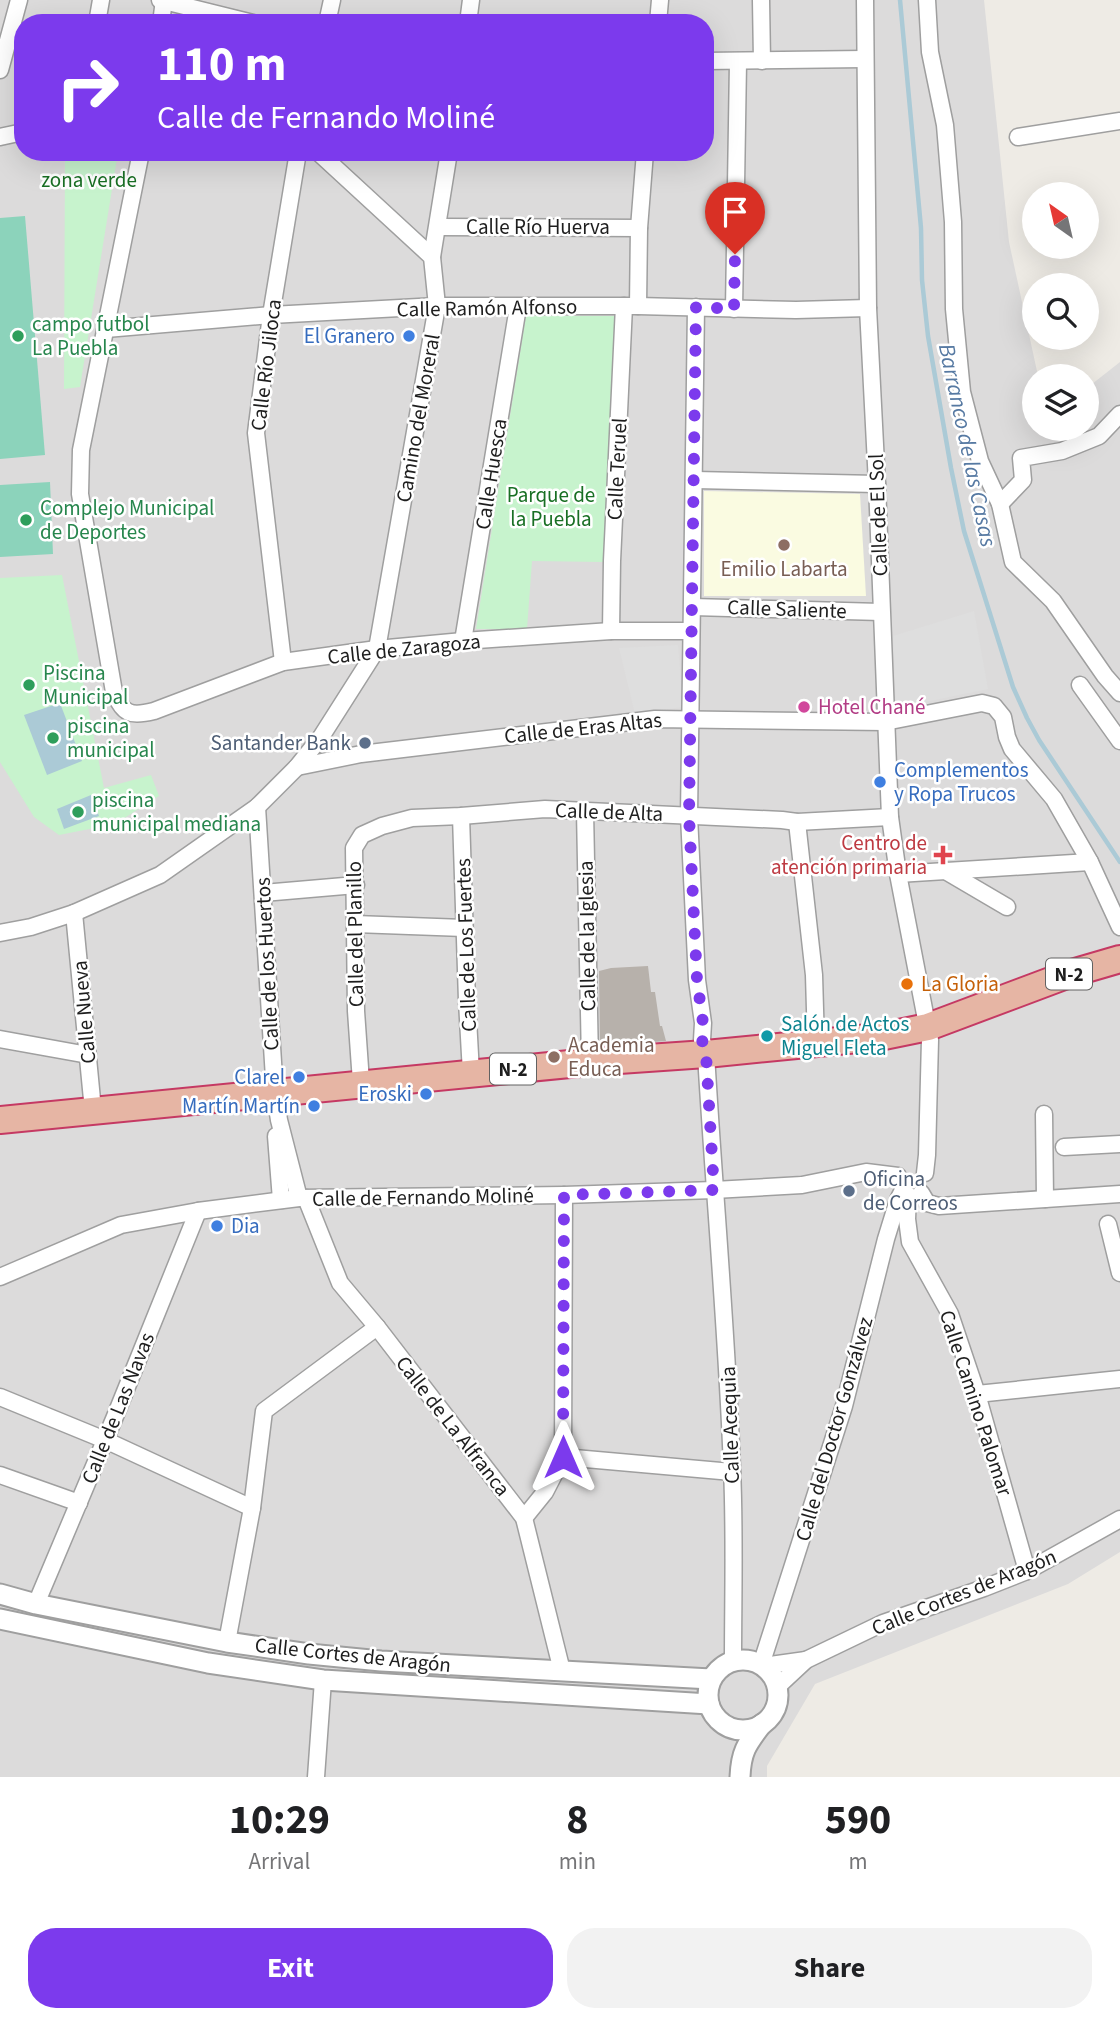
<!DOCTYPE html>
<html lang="en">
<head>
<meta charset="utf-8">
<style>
	:root { --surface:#fff; --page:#f2f2f2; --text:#202124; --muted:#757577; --accent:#7c3aed }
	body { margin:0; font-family:"Source Sans 3",sans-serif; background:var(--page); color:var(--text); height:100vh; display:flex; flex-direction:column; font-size:26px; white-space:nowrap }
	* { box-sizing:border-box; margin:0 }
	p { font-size:23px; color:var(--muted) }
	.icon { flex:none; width:38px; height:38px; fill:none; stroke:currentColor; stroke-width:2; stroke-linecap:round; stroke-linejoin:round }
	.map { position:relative; height:1777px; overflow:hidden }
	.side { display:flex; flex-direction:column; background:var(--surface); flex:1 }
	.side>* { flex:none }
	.guide { position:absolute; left:14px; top:14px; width:700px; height:147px; border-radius:28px; box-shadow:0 7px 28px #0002; background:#7c3aed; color:#fff; overflow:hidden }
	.needle { width:46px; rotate:326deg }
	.buttons { position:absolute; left:1022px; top:182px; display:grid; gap:14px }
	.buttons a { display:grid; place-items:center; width:77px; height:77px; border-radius:50%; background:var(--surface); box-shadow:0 7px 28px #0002; font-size:35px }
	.pin { position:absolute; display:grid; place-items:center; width:60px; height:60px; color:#fff; margin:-72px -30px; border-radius:50% 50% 50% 0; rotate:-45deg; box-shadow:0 0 7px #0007 }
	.pin .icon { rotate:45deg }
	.me { position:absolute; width:77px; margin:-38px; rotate:0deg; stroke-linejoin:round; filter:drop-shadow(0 0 5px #0008) }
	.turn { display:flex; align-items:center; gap:24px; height:147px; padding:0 28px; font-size:32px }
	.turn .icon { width:91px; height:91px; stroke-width:2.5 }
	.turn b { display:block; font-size:49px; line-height:60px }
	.eta { display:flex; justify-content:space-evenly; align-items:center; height:119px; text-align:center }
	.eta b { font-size:42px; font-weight:700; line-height:49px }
	.button { display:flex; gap:14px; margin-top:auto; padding:14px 28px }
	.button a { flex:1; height:80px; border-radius:28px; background:var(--accent); color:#fff; font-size:28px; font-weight:700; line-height:80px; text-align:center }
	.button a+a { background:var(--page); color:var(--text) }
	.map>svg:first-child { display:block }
	.residential { fill:#dcdbdb; fill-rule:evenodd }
	.education { fill:#fafbe1 }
	.park { fill:#c7f3cd }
	.pitch { fill:#8cd3bb }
	.parking { fill:#dedede }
	.water { fill:#abcad6 }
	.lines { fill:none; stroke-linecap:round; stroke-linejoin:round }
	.stream { stroke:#abcad6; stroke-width:4.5 }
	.building { fill:#b7b1ab }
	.minor-casing { stroke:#9f9f9f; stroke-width:19 }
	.tertiary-casing { stroke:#9f9f9f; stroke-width:23 }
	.trunk-casing { stroke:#c53963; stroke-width:30 }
	.minor { stroke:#fff; stroke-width:16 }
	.tertiary { stroke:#fff; stroke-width:19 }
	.trunk { stroke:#e6b5a4; stroke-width:26 }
	.route { stroke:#7c3aed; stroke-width:12; stroke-dasharray:0 21.6 }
	.leisure-dot { fill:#2e9e5b; stroke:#fff; stroke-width:2.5 }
	.shop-dot { fill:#3f7fe0; stroke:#fff; stroke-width:2.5 }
	.education-dot { fill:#8d6e63; stroke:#fff; stroke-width:2.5 }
	.hotel-dot { fill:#d1479c; stroke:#fff; stroke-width:2.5 }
	.service-dot { fill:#5c6f8a; stroke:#fff; stroke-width:2.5 }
	.health-dot { fill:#e0444e; stroke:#fff; stroke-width:2.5 }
	.food-dot { fill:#e8710a; stroke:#fff; stroke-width:2.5 }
	.culture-dot { fill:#0f9aa8; stroke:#fff; stroke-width:2.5 }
	.labels { text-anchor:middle; stroke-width:5; stroke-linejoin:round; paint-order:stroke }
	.shield { fill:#fff; stroke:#626262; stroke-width:2 }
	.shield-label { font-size:19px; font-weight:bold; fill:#1e1e1e }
	.park-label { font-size:21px; fill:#196f24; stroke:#fff }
	.street-label { font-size:21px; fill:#1e1e1e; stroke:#fff }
	.leisure-label { font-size:21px; fill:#27864d; stroke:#fff; text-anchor:start }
	.shop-label { font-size:21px; fill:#366cbe; stroke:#fff; text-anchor:end }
	.education-label { font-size:21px; fill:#785e54; stroke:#fff }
	.hotel-label { font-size:21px; fill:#b23c85; stroke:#fff; text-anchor:start }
	.service-label { font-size:21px; fill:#4e5e75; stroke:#fff; text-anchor:end }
	.health-label { font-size:21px; fill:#be3a42; stroke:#fff; text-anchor:end }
	.food-label { font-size:21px; fill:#c56008; stroke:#fff; text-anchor:start }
	.culture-label { font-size:21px; fill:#0d838f; stroke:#fff; text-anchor:start }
	.water-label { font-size:23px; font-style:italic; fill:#5679a2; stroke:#fff }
</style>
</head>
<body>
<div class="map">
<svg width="1120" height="1777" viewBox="0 0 1120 1777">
	<rect width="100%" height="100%" fill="#eeebe5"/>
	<!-- residential -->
	<path class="residential" d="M 0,0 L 984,0 L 1009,242 L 1038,376 L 1034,376 L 1034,429 L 1087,429 L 1087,388 L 1120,362 L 1120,1552 L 1068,1584 L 815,1684 L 767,1766 L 767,1777 L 0,1777 ZM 23,23 L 705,23 L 705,152 L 23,152 Z"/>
	<!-- education -->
	<polygon class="education" points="704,491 860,494 866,596 704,596"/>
	<!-- park -->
	<g class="park">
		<polygon points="65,152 118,152 80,387 64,389"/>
		<polygon points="526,316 616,316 603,562 532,561 527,629 476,629"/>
		<polygon points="62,575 104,788 151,775 159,796 115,824 59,835 34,817 0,762 0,578"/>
	</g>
	<!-- pitch -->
	<g class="pitch">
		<polygon points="25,216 45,455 0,459 0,218"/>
		<polygon points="50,482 53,554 0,557 0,485"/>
	</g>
	<!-- parking -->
	<g class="parking">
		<polygon points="974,611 988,689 896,708 893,636"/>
		<polygon points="678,645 683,707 635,714 619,648"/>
	</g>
	<!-- water -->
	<g class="water">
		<polygon points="60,703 82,761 47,775 24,715"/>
		<polygon points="91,795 99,816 64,829 57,809"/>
	</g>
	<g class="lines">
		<!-- stream -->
		<polyline class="stream" points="900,0 921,228 922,280 928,336 951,468 964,531 1013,687 1027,718 1039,740 1120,862"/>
	</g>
	<!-- building -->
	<polygon class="building" points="648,966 651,992 655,992 660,1026 662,1026 666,1041 600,1046 599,971 611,968"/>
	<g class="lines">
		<!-- minor casing -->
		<g class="minor-casing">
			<g id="minor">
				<polyline points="160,0 253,23"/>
				<polyline points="761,0 762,61"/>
				<polyline points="865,0 868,308 877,484 890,817 898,874 930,1040 927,1155 925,1173"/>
				<polyline points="927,0 930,52 945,125 953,222 954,309 962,392 980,461 1000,504 1013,562 1053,601 1105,676 1120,693"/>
				<polyline points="97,23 101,0"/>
				<polyline points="161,23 164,0"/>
				<polyline points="327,23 332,0"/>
				<polyline points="468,23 471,0"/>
				<polyline points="658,23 660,0"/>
				<polyline points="705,61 864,59"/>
				<polyline points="0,70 19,0"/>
				<polyline points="0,137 23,132"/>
				<polyline points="1018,137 1120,121"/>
				<path d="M 141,152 L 81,450 L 80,494 L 114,692 C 123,714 130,717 154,711 L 283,662 L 377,649 L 463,641 L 611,631 L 691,631"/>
				<polyline points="438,227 639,228"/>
				<polyline points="432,257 449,152"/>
				<polyline points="638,306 639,228 645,152"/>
				<path d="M 696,307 L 689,816 L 697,980 L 703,1023 L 702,1040 L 706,1054 C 714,1192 727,1331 732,1469 C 735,1533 733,1597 733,1661"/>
				<polyline points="734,309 738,62"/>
				<polyline points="106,329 271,315 437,306 638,306 796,310 868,308"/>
				<polyline points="695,480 877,484"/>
				<polyline points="1000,504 1023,480 1021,458 1062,451 1099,436 1120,414"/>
				<polyline points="693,607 881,612"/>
				<polyline points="611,631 612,561 624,306"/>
				<polyline points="463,641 518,307"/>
				<polyline points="283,662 256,433 271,315 298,152"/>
				<polyline points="1080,685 1120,741"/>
				<polyline points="297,767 361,754 655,719 885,722 982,703 994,706 1003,717 1007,737 1012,749 1054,799 1090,862 1120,927"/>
				<polyline points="257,807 275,1094 279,1120 299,1198"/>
				<polyline points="585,811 590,1062"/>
				<polyline points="461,816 467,1001 471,1073"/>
				<polyline points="797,822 814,975 816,1044"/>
				<polyline points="944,870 1007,907"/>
				<polyline points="898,874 1090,862"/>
				<polyline points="263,893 356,885"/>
				<polyline points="74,913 93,1110"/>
				<polyline points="355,924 464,928"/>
				<polyline points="0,933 31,927 74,913 160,875 257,807 297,767 321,737 377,649 437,306 432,257 318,152"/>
				<polyline points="0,1039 88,1055"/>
				<polyline points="355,1085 361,1082 356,1011 354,848 362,835 382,826 412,818 461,816 545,809 782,820 797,822 890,817"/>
				<polyline points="1044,1114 1045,1199"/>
				<polyline points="276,1136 281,1200"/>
				<polyline points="1064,1147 1120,1144"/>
				<polyline points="921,1193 927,1203 939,1206 1120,1194"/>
				<polyline points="908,1195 907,1219 910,1242 950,1314 977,1394 1027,1571"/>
				<polyline points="306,1198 340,1283 377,1327 524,1518 562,1671"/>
				<polyline points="1108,1224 1120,1273"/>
				<polyline points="0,1277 121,1225 198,1211 299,1198 564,1195 714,1190 802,1185 866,1172 898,1176"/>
				<polyline points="977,1394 1120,1379"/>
				<polyline points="0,1397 105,1440 252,1508"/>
				<polyline points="563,1457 732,1472"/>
				<polyline points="0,1475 79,1503"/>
				<polyline points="524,1518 545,1492 563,1457 564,1195"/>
				<polyline points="36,1604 114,1419 198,1211"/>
				<polyline points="227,1642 252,1508 264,1411 377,1327"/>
				<polyline points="761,1665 844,1406 886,1239 898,1200 902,1192"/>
				<polyline points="762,1666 806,1660"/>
				<polyline points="777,1687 806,1660 883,1623 984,1588 1027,1571 1120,1519"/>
				<polyline points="316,1777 323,1680"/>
			</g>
		</g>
		<!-- tertiary casing -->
		<g class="tertiary-casing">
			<g id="tertiary">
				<polyline points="0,1594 36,1604 227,1642 309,1654 381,1661 711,1679"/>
				<polyline points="0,1619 208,1663 323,1680 709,1704"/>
				<circle cx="743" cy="1695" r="35"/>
				<path d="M 740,1777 C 741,1751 747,1744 762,1724"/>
			</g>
		</g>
		<!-- trunk casing -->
		<g class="trunk-casing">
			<polyline id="trunk" points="0,1120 590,1062 706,1054 879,1037 928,1027 1072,973 1120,959"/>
		</g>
		<!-- minor -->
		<use href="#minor" class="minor"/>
		<!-- tertiary -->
		<use href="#tertiary" class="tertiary"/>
		<!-- trunk -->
		<use href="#trunk" class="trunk"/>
	</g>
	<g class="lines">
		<!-- route -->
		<polyline class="route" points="563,1457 564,1195 714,1190 706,1054 702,1040 703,1023 697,980 689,816 696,307 734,309 735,254"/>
	</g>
	<!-- markers -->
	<g class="leisure-dot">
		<circle cx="18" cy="336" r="7"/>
		<circle cx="26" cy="520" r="7"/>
		<circle cx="29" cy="685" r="7"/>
		<circle cx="53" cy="738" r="7"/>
		<circle cx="78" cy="812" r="7"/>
	</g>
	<g class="shop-dot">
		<circle cx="409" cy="336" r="7"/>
		<circle cx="880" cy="782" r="7"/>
		<circle cx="299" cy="1077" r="7"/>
		<circle cx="426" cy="1094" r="7"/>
		<circle cx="314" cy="1106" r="7"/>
		<circle cx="217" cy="1226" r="7"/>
	</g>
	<g class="education-dot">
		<circle cx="784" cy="545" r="7"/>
		<circle cx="554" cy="1057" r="7"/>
	</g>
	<circle class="hotel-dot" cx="804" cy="707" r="7"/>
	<g class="service-dot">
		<circle cx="365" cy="743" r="7"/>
		<circle cx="849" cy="1191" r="7"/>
	</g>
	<path class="health-dot" d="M939.5 844.5h7v7h7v7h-7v7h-7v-7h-7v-7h7z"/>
	<circle class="food-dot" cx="907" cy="984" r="7"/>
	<circle class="culture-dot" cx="767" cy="1036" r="7"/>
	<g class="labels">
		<!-- shield labels -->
		<g class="shield">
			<rect x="1046" y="958.5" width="46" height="31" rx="5"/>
			<rect x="490" y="1053.5" width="46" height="31" rx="5"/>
		</g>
		<g class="shield-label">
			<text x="1069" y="981">N-2</text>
			<text x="513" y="1076">N-2</text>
		</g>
		<!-- park labels -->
		<g class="park-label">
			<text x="89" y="187">zona verde</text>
			<text x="551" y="502">Parque de<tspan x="551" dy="24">la Puebla</tspan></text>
		</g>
		<!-- street labels -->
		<g class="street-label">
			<text x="538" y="234">Calle Río Huerva</text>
			<text transform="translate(487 308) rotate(-1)" y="7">Calle Ramón Alfonso</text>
			<text transform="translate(266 365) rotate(-83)" y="7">Calle Río Jiloca</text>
			<text transform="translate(418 418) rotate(-80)" y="7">Camino del Moreral</text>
			<text transform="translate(617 469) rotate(-87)" y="7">Calle Teruel</text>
			<text transform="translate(491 474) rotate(-81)" y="7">Calle Huesca</text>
			<text transform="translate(878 515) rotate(-92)" y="7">Calle de El Sol</text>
			<text transform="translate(787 609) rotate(2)" y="7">Calle Saliente</text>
			<text transform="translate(404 649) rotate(-6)" y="7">Calle de Zaragoza</text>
			<text transform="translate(583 728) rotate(-6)" y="7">Calle de Eras Altas</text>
			<text transform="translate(609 812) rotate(2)" y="7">Calle de Alta</text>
			<text transform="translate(355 934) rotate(-91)" y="7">Calle del Planillo</text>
			<text transform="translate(587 936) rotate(-91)" y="7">Calle de la Iglesia</text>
			<text transform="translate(466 945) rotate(-92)" y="7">Calle de Los Fuertes</text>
			<text transform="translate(267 964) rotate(-93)" y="7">Calle de los Huertos</text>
			<text transform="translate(84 1012) rotate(-95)" y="7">Calle Nueva</text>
			<text transform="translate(423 1197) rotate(-1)" y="7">Calle de Fernando Moliné</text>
			<text transform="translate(976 1403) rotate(72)" y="7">Calle Camino Palomar</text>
			<text transform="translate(118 1408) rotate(-68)" y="7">Calle de Las Navas</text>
			<text transform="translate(730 1425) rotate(-92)" y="7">Calle Acequia</text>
			<text transform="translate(453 1426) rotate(52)" y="7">Calle de La Alfranca</text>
			<text transform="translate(834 1429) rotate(-74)" y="7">Calle del Doctor Gonzálvez</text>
			<text transform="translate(964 1592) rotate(-22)" y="7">Calle Cortes de Aragón</text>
			<text transform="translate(353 1655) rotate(6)" y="7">Calle Cortes de Aragón</text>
		</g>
		<!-- leisure labels -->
		<g class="leisure-label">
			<text x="32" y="331">campo futbol<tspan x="32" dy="24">La Puebla</tspan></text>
			<text x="40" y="515">Complejo Municipal<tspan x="40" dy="24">de Deportes</tspan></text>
			<text x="43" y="680">Piscina<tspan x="43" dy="24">Municipal</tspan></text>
			<text x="67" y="733">piscina<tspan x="67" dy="24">municipal</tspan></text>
			<text x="92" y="807">piscina<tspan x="92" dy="24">municipal mediana</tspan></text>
		</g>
		<!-- shop labels -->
		<g class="shop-label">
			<text x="395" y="343">El Granero</text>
			<text x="894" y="777" text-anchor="start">Complementos<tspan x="894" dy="24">y Ropa Trucos</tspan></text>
			<text x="285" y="1084">Clarel</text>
			<text x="412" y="1101">Eroski</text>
			<text x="300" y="1113">Martín Martín</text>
			<text x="231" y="1233" text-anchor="start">Dia</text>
		</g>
		<!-- education labels -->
		<g class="education-label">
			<text x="784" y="576">Emilio Labarta</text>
			<text x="568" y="1052" text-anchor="start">Academia<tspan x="568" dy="24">Educa</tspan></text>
		</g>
		<!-- hotel labels -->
		<g class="hotel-label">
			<text x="818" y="714">Hotel Chané</text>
		</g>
		<!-- service labels -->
		<g class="service-label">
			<text x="351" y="750">Santander Bank</text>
			<text x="863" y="1186" text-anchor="start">Oficina<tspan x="863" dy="24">de Correos</tspan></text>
		</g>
		<!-- health labels -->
		<g class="health-label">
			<text x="927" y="850">Centro de<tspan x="927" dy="24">atención primaria</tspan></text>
		</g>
		<!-- food labels -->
		<g class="food-label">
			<text x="921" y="991">La Gloria</text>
		</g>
		<!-- culture labels -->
		<g class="culture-label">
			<text x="781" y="1031">Salón de Actos<tspan x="781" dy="24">Miguel Fleta</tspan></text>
		</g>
		<!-- water labels -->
		<g class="water-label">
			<text transform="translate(968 445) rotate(78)" y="8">Barranco de las Casas</text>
		</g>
	</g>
</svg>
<div class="buttons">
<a><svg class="needle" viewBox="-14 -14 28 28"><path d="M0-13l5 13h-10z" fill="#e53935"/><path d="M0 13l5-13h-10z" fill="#757577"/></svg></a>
<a><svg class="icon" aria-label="search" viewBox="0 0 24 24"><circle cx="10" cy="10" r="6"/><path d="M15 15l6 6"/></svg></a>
<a><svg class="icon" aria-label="layers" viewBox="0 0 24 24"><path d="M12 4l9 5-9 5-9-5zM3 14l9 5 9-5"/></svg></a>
</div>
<div class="pin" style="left:735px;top:254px;background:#d93025"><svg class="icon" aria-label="arrive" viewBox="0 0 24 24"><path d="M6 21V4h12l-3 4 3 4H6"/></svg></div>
<svg class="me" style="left:563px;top:1457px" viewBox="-20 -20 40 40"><path d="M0-17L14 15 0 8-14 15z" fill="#7c3aed" stroke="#fff" stroke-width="4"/></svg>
<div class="guide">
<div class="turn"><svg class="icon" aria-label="right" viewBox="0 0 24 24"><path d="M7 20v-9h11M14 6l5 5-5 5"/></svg><div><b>110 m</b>Calle de Fernando Moliné</div></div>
</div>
</div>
<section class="side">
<div class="eta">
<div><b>10:29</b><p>Arrival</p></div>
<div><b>8</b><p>min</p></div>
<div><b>590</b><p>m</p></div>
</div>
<div class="button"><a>Exit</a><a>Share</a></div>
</section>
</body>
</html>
